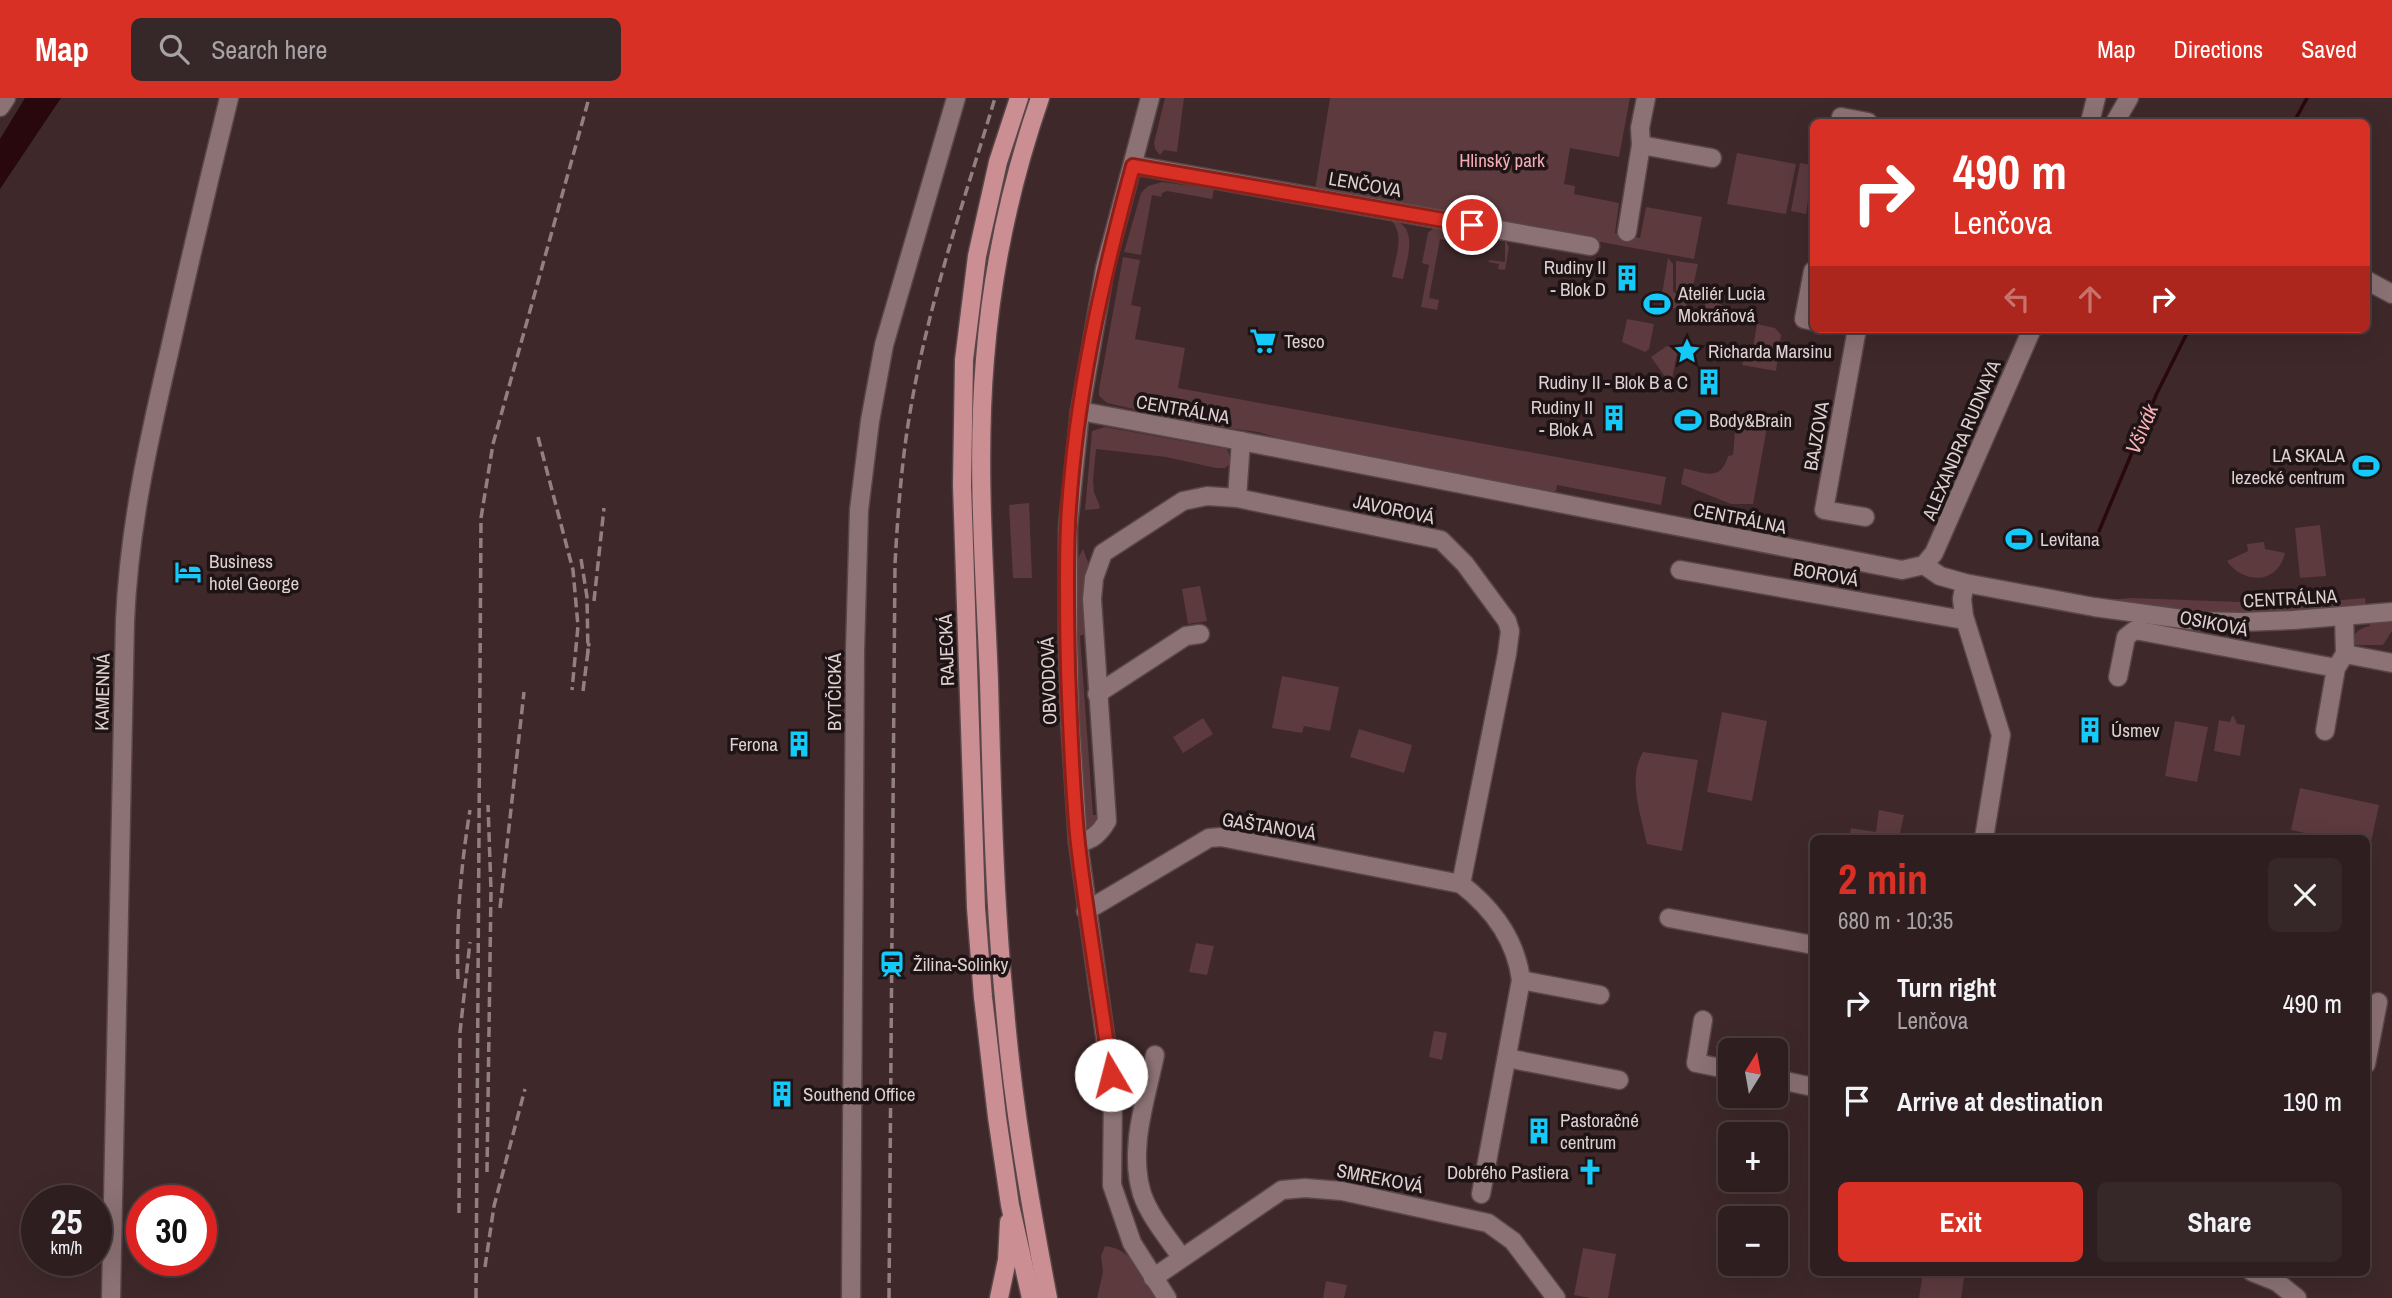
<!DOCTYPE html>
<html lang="en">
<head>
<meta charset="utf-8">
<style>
	:root { --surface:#2e1e20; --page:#362729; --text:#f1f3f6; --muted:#a7a2a5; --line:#493c3e; --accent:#d93025 }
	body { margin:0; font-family:"Archivo Narrow",sans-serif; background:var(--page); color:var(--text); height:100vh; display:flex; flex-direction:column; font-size:26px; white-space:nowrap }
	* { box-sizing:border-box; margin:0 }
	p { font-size:23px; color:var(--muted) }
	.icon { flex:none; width:38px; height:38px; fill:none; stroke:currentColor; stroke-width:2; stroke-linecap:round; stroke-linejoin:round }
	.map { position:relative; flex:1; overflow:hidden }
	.drawer { position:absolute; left:1810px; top:737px; width:560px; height:441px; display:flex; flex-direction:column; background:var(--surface); border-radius:10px; box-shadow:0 7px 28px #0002,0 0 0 2px var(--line) }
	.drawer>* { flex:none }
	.hud { position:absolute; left:1810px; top:21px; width:560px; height:214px; border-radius:10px; box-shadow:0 7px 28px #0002,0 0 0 2px var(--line); background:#d93025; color:#fff; overflow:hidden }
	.needle { width:46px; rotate:11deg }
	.buttons { position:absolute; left:1718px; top:940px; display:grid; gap:14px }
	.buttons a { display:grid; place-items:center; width:70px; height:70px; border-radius:10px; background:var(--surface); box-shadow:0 7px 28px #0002,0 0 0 2px var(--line); font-size:35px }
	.speed { position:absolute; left:21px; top:1087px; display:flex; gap:14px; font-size:35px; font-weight:700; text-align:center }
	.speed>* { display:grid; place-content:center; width:91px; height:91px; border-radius:50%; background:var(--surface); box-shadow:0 7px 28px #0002,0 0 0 2px var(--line); line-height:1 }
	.speed small { font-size:18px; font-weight:400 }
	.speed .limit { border:10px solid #d22; background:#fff; color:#111 }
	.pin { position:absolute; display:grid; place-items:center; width:60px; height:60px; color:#fff; margin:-30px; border:4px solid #fff; border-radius:50%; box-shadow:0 2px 7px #0007 }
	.me { position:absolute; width:77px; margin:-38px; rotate:352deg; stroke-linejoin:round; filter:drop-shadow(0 0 5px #0008) }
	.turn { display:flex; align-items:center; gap:24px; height:147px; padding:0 28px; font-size:32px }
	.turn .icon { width:91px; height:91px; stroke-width:2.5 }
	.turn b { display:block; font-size:49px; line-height:60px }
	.lanes { display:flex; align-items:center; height:66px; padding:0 28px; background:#0003; justify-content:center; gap:35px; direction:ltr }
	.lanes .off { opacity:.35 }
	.round { display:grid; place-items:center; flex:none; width:74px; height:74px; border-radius:10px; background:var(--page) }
	.headline { display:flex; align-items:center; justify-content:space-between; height:119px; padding:0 28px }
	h1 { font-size:42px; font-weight:800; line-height:52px; color:var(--accent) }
	.cta { display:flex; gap:14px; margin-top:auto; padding:14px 28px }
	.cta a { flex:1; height:80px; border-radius:10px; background:var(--accent); color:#fff; font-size:28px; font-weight:800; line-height:80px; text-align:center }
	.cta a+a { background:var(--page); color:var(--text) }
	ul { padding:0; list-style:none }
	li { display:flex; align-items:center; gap:21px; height:98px; padding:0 28px }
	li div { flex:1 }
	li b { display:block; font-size:26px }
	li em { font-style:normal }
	header { display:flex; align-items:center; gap:42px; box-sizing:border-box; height:98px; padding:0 35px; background:var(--accent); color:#fff }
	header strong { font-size:33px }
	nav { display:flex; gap:38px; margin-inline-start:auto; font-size:24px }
	.search { width:490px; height:63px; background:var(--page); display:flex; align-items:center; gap:18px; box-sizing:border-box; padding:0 24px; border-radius:10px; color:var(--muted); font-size:26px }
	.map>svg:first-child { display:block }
	.green { fill:#5c3a3d }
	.water { fill:#29080d }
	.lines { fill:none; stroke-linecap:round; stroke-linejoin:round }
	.stream { stroke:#29080d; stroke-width:3.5 }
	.minor-casing { stroke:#584648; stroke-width:21 }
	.major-casing { stroke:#584648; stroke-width:21 }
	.minor { stroke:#8c7274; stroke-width:18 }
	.major { stroke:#ca8e93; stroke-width:18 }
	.rail { stroke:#928081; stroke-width:3.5; stroke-dasharray:10 5; stroke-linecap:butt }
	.route-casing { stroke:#8d1f18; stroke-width:18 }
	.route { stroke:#d93025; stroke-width:12 }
	.labels { text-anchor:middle; stroke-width:7; stroke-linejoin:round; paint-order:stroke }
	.park-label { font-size:19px; fill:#f5acb2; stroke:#1e1415 }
	.street-label { font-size:19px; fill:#decfd0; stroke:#1e1415 }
	.poi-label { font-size:19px; fill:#decfd0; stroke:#1e1415; text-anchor:start }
	.water-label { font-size:21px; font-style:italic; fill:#f9b0b6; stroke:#1e1415 }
</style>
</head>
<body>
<header>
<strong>Map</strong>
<div class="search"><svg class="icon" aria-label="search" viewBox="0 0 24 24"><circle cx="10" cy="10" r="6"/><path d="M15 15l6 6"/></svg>Search here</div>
<nav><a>Map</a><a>Directions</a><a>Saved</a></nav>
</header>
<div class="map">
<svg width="2392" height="1200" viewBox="0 0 2392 1200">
	<rect width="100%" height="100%" fill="#3e282a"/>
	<!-- green -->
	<g class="green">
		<polygon points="1165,0 1184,0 1177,54 1164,52 1160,57 1155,51 1154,45"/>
		<polygon points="1330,0 1630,0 1619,59 1570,50 1564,86 1575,88 1574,96 1619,105 1615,135 1640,140 1646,109 1702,119 1694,161 1315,92"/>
		<polygon points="1737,55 1796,66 1786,116 1727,106"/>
		<polygon points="1800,65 1813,67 1806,116 1791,113"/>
		<polygon points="1162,84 1214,91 1212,101 1167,93 1162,95 1161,99 1152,97 1141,157 1124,154 1141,95 1148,88"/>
		<path d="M 1390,121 C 1420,127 1407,160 1403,181 L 1392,179 C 1395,160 1406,136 1390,121 Z"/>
		<polygon points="1436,128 1504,140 1509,149 1505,172 1498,171 1499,166 1488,164 1490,162 1505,164 1505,143 1451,133 1449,143 1440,141 1429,200 1439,202 1437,212 1421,209 1429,167 1422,165 1428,135"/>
		<polygon points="1123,159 1140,162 1131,207 1141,209 1135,241 1185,250 1178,290 1666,379 1661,407 1557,387 1556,393 1524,393 1332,355 1258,334 1200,326 1107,305 1099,298 1099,291"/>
		<polygon points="1668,160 1673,166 1673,193 1690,210 1689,213 1660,208"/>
		<polygon points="1676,163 1698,166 1690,202 1676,192"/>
		<path d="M 1708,193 C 1715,210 1746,216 1762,223 L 1704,213 Z"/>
		<polygon points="1627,221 1654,226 1649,251 1645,254 1622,244"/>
		<polygon points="1757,226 1775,230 1781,237 1776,273 1742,267 1743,263 1752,255"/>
		<polygon points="1667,248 1678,250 1671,287 1651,259"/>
		<path d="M 1736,323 L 1767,329 L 1753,406 L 1731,406 L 1681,386 L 1684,370 C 1704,375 1721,384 1728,358 L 1733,357 Z"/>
		<polygon points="1105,329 1227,351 1232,364 1225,370 1216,370 1166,359 1096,351 1093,382 1094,394 1100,409 1098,411 1085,412 1092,333"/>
		<polygon points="1029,405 1032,480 1013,480 1009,407"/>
		<polygon points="2320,427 2326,478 2300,480 2295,430"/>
		<path d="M 2264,444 L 2265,451 L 2285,455 C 2278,486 2244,487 2227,463 L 2248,453 L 2247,446 Z"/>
		<polygon points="1083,451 1091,472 1087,535 1080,538 1093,717 1102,717 1096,730 1084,734 1076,602 1077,462"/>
		<polygon points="1200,488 1207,523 1188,526 1182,491"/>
		<path d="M 2132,500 L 2297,506 L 2365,500 L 2366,508 C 2318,512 2271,517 2224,516 C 2184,514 2144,508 2104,502 Z"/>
		<path d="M 2392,523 L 2392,533 L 2383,547 L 2355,547 C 2350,536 2360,530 2370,528 L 2370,525 Z"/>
		<polygon points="1282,578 1339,589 1330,633 1304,628 1302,635 1272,630"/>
		<polygon points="1722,614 1767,623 1752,703 1707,694"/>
		<polygon points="2232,618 2234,619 2237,626 2245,627 2240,658 2214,653 2219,622 2230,624"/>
		<polygon points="1203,620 1213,636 1183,655 1173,639"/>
		<polygon points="2175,623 2208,629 2197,684 2165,678"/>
		<polygon points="1359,631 1412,647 1404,675 1350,659"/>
		<path d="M 1643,654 L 1698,662 L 1682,753 L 1647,746 C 1641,717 1627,681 1643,654 Z"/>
		<polygon points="2300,690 2379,707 2370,749 2366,748 2366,740 2329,740 2291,732"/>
		<polygon points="1879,712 1904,717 1899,740 1849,740 1851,730 1876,734"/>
		<polygon points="1196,845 1214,848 1207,877 1189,874"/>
		<polygon points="1434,933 1447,935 1442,962 1429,959"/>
		<path d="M 1105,1148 C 1132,1150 1145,1179 1158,1200 L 1097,1200 L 1103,1174 L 1101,1158 Z"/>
		<polygon points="1583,1150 1616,1156 1608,1200 1590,1200 1574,1197"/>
		<polygon points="1923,1174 1965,1174 1961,1200 1919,1200"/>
		<polygon points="1326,1183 1347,1187 1344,1200 1323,1200"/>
	</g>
	<!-- water -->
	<polygon class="water" points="25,0 61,0 0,91 0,41"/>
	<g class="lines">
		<!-- stream -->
		<g class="stream">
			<polyline points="2294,24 2307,0"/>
			<polyline points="2099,433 2157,295 2189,231"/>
		</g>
		<!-- minor casing -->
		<g class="minor-casing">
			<g id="minor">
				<polyline points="1150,0 1105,170 1080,313 1068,429 1068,540 1070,622 1078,744 1113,995 1112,1087 1132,1145 1167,1200"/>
				<polyline points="0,9 6,0"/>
				<polyline points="1841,19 1868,24"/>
				<polyline points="2090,24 2096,0"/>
				<polyline points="2115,24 2129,0"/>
				<polyline points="1641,47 1712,60"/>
				<polyline points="1133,67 1590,148"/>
				<polyline points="1627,134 1641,47 1640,30 1646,0"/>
				<polyline points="1813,173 1804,221 1813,223"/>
				<polyline points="2366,182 2392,196"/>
				<polyline points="1857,231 1824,412 1865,419"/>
				<polyline points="1080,313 1241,343 1902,472 1924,467 1934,455 2032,231"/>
				<polyline points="1237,400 1241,343"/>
				<polyline points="1924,467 1940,478 1965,485 2094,509 2197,523 2242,524 2293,522 2392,514"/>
				<polyline points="1680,472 1964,522"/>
				<polyline points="1965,485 1962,501 1964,518 2001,637 1984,740"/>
				<polyline points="2345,556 2392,565"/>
				<polyline points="2118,579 2126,539 2135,532 2336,570"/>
				<polyline points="1097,596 1186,538 1200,536"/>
				<polyline points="2325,633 2336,570 2345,556 2344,518"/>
				<path d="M 1078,744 C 1092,743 1100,735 1107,723 L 1092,501 L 1094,480 L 1103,455 L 1183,403 L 1207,398 L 1237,400 L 1441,442 L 1465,466 L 1507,523 L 1510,533 L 1507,556 L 1461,786"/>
				<path d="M 1086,813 L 1209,740 L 1221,739 L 1461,786 C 1492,810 1516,842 1521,882 L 1481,1096"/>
				<polyline points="1669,820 1813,847"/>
				<polyline points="1521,882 1600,897"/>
				<polyline points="1703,922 1696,965 1731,972"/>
				<path d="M 1155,957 C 1146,1001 1128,1051 1142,1096 C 1150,1119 1168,1140 1182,1160"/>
				<polyline points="1507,960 1619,982"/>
				<polyline points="2366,966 2378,904"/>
				<polyline points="1776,981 1813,989"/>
				<polyline points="2252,1174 2277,1184 2297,1200"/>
				<polyline points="1153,1180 1282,1092 1305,1090 1342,1093 1488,1125 1513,1143 1556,1200"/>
				<path d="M 111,1200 L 125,523 C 129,430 148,345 169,255 C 188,170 208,85 229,0"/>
				<polyline points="851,1200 855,553 859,412 870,323 884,247 956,0"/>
			</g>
		</g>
		<!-- major casing -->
		<g class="major-casing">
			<g id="major">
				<polyline points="1019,0 998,64 977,158 964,262 962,387 976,810 983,899 997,1019 1010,1107 1031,1200"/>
				<path d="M 1040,0 C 1011,84 992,172 985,261 C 976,366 985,478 989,583 C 992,693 994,802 1005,911 C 1013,1008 1030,1105 1048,1200"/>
				<polyline points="999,1200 1007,1162 1009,1124"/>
			</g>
		</g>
		<!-- minor -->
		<use href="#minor" class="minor"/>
		<!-- major -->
		<use href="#major" class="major"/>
		<!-- rail -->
		<g class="rail">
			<polyline points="538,339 573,472 578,528 572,592"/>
			<polyline points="581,461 587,499 588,555"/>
			<polyline points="594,503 604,410"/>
			<polyline points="583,593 589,545"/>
			<polyline points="500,810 524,594"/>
			<path d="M 458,881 C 456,824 461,767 470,712"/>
			<polyline points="487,1074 491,792 488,707"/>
			<polyline points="459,1115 460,934 470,844"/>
			<polyline points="485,1169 494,1108 525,991"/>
			<polyline points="476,1200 481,420 493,346 589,0"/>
			<path d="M 889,1200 L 895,466 C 898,412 902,357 912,303 C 930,200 965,100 995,0"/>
		</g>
	</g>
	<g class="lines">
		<!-- route casing -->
		<g class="route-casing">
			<path id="route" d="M 1111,977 C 1101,900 1087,823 1078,746 C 1072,688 1070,629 1068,571 C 1067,523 1066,475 1068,427 C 1074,305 1101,185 1133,68 L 1472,127"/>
		</g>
		<!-- route -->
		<use href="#route" class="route"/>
	</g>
	<!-- icons -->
	<defs>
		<g id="building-bare" transform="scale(2.1)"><path d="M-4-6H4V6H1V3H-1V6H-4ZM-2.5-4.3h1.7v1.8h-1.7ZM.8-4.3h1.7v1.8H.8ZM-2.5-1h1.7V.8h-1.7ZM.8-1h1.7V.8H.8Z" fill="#14cafb" stroke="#1e1415" stroke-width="2.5" paint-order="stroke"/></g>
		<g id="stadium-bare" transform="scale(2.1)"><path d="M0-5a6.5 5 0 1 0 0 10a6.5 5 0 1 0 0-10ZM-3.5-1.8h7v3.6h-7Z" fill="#14cafb" stroke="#1e1415" stroke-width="2.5" paint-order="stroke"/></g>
		<g id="supermarket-bare" transform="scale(2.1)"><path d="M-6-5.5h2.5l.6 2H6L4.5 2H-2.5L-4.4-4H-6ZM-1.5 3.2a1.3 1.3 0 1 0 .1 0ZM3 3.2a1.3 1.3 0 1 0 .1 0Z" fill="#14cafb" stroke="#1e1415" stroke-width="2.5" paint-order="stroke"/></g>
		<g id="sight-bare" transform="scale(2.1)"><path d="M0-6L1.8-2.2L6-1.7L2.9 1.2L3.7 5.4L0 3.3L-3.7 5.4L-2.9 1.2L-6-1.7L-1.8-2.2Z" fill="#14cafb" stroke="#1e1415" stroke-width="2.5" paint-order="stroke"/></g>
		<g id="hotel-bare" transform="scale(2.1)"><path d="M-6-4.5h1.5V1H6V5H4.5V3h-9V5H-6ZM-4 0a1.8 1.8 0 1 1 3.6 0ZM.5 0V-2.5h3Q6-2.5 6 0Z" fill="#14cafb" stroke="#1e1415" stroke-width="2.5" paint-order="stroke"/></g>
		<g id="station-bare" transform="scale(2.1)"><path d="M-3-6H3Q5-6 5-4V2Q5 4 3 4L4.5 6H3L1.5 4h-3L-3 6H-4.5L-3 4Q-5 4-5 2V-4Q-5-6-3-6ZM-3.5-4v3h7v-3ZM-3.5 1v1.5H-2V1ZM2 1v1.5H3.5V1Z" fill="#14cafb" stroke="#1e1415" stroke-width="2.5" paint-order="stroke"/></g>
		<g id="church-bare" transform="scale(2.1)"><path d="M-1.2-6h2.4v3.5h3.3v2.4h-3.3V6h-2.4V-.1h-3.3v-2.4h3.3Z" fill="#14cafb" stroke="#1e1415" stroke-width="2.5" paint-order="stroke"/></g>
	</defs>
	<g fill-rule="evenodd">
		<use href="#building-bare" x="1627" y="180"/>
		<use href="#stadium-bare" x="1657" y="206"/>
		<use href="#supermarket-bare" x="1263" y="243"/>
		<use href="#sight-bare" x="1687" y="253"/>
		<use href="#building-bare" x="1709" y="284"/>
		<use href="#building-bare" x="1614" y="320"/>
		<use href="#stadium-bare" x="1688" y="322"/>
		<use href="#stadium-bare" x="2366" y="368"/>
		<use href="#stadium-bare" x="2019" y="441"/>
		<use href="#hotel-bare" x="188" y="474"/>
		<use href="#building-bare" x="2090" y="632"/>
		<use href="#building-bare" x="799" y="646"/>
		<use href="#station-bare" x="892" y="866"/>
		<use href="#building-bare" x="782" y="996"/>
		<use href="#building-bare" x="1539" y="1033"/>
		<use href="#church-bare" x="1590" y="1074"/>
	</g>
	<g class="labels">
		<!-- park labels -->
		<g class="park-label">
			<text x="1502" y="69">Hlinský park</text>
		</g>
		<!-- street labels -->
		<g class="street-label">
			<text transform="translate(1365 86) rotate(10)" y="7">LENČOVA</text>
			<text transform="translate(1183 311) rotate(10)" y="7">CENTRÁLNA</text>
			<text transform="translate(1816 338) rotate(-80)" y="7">BAJZOVA</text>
			<text transform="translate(1961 342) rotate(-67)" y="7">ALEXANDRA RUDNAYA</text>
			<text transform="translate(1394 411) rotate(12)" y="7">JAVOROVÁ</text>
			<text transform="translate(1740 420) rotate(11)" y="7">CENTRÁLNA</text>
			<text transform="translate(1826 476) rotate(10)" y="7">BOROVÁ</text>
			<text transform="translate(2290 500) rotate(-3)" y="7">CENTRÁLNA</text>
			<text transform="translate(2214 525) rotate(11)" y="7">OSIKOVÁ</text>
			<text transform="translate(946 552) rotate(-92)" y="7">RAJECKÁ</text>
			<text transform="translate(1048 583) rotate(-92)" y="7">OBVODOVÁ</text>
			<text transform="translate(102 594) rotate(-89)" y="7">KAMENNÁ</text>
			<text transform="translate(834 594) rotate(-90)" y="7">BYTČICKÁ</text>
			<text transform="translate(1269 728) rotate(9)" y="7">GAŠTANOVÁ</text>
			<text transform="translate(1380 1080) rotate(11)" y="7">SMREKOVÁ</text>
		</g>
		<!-- poi labels -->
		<g class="poi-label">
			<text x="1606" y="176" text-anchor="end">Rudiny II<tspan x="1606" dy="22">- Blok D</tspan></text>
			<text x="1678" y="202">Ateliér Lucia<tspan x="1678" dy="22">Mokráňová</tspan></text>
			<text x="1284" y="250">Tesco</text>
			<text x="1708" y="260">Richarda Marsinu</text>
			<text x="1688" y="291" text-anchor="end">Rudiny II - Blok B a C</text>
			<text x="1593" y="316" text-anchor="end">Rudiny II<tspan x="1593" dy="22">- Blok A</tspan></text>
			<text x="1709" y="329">Body&amp;Brain</text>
			<text x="2345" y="364" text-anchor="end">LA SKALA<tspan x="2345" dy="22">lezecké centrum</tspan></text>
			<text x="2040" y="448">Levitana</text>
			<text x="209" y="470">Business<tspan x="209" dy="22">hotel George</tspan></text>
			<text x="2111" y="639">Úsmev</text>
			<text x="778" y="653" text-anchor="end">Ferona</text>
			<text x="913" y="873">Žilina-Solinky</text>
			<text x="803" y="1003">Southend Office</text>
			<text x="1560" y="1029">Pastoračné<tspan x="1560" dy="22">centrum</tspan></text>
			<text x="1569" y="1081" text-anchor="end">Dobrého Pastiera</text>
		</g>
		<!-- water labels -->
		<g class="water-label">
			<text transform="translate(2142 331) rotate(-67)" y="7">Všivák</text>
		</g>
	</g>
</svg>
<div class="buttons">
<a><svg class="needle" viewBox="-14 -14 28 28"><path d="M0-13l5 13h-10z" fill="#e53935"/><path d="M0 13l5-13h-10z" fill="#a7a2a5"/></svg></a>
<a>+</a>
<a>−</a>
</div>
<div class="speed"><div>25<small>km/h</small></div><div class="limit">30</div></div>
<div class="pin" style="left:1472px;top:127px;background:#d93025"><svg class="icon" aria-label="arrive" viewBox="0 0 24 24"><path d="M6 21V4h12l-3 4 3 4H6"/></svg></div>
<svg class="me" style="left:1111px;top:977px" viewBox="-20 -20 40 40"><circle r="19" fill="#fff"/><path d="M0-13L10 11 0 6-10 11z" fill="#d93025"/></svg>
<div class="hud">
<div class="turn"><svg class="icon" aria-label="right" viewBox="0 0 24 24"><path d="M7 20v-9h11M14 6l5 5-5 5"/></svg><div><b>490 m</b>Lenčova</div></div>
<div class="lanes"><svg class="icon off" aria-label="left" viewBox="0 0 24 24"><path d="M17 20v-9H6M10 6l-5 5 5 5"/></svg><svg class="icon off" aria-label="ahead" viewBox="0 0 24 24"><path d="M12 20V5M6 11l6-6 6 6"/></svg><svg class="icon" aria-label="right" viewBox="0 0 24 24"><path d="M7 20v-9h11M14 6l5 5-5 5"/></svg></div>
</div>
<section class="drawer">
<div class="headline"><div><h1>2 min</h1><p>680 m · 10:35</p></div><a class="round"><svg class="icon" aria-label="close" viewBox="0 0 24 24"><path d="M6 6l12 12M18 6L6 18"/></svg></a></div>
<ul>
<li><svg class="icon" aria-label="right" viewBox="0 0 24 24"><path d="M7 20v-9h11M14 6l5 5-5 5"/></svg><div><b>Turn right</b><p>Lenčova</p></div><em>490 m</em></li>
<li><svg class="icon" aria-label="arrive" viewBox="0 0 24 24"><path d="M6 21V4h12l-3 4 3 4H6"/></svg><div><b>Arrive at destination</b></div><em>190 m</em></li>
</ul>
<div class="cta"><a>Exit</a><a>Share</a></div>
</section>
</div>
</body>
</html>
